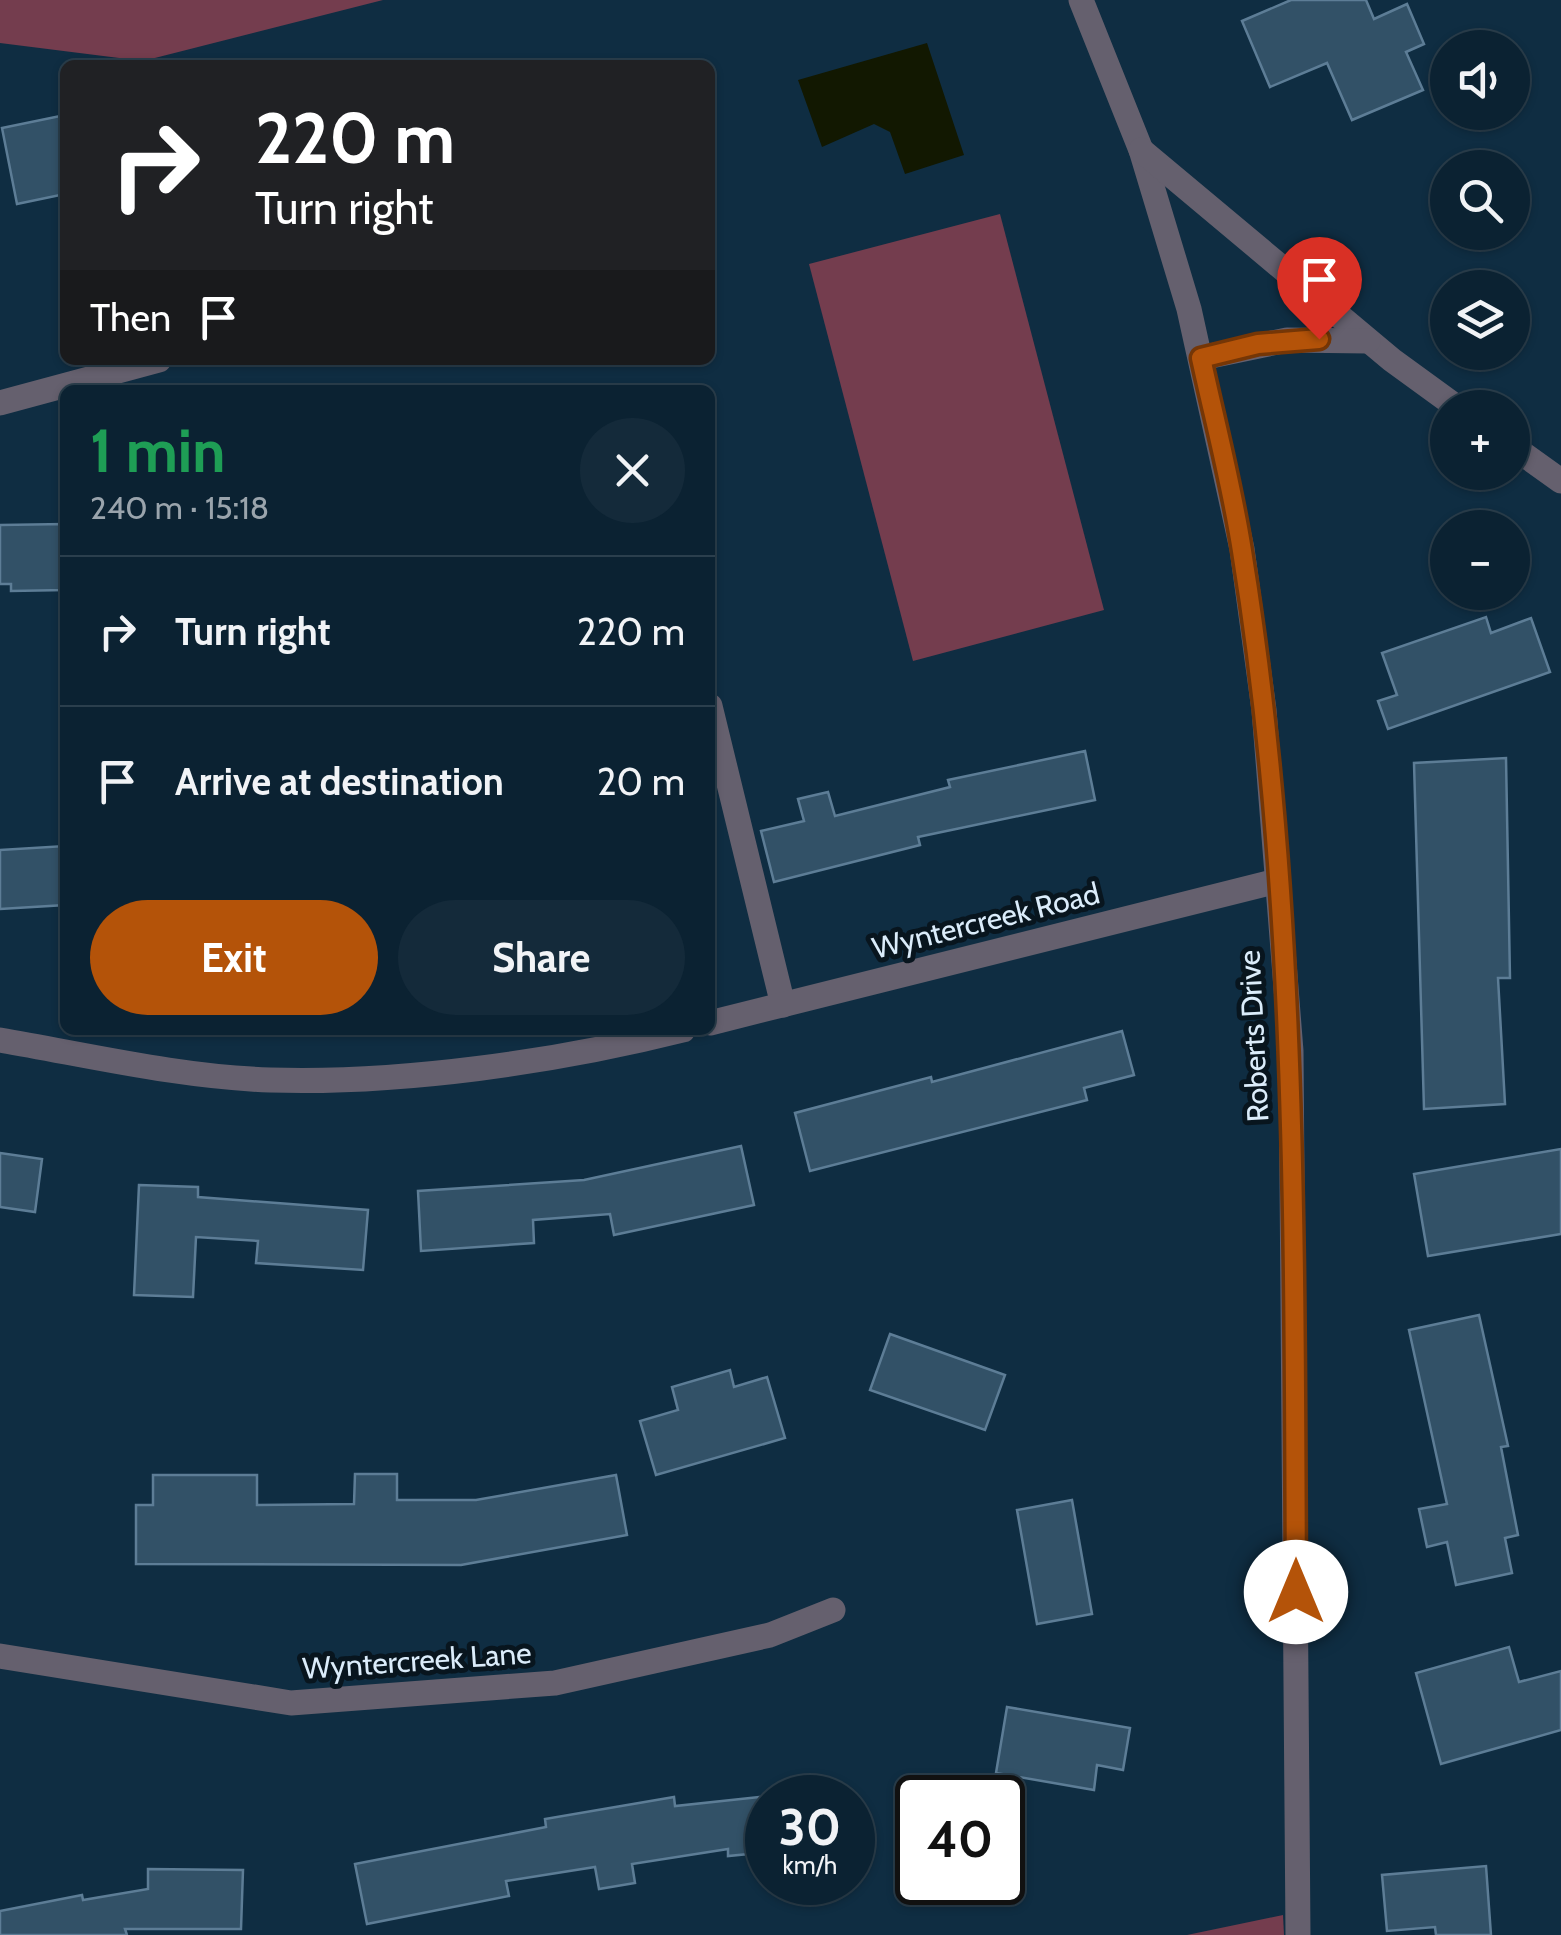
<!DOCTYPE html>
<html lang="en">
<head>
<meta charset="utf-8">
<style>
	:root { --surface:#0b2232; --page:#142a3a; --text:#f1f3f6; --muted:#9aa4ac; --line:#2b3f4d; --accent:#b45309 }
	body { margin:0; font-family:Cabin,sans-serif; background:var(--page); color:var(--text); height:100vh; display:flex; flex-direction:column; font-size:38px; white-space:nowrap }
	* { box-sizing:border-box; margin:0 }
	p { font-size:32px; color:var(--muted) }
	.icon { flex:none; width:55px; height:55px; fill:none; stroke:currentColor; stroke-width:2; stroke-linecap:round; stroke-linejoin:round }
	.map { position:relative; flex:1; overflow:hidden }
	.side { position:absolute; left:60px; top:385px; width:655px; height:650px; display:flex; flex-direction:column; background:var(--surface); border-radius:15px; box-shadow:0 2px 8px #0004,0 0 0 2px var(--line) }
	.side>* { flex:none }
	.banner { position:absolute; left:60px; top:60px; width:655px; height:305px; border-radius:15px; box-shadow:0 2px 8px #0004,0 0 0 2px var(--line); background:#202124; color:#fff; overflow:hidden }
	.tools { position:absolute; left:1430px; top:30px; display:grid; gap:20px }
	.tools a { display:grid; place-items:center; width:100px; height:100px; border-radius:50%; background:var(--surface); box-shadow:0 2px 8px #0004,0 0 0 2px var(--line); font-size:50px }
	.speed { position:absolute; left:745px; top:1775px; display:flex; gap:20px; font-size:50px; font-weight:700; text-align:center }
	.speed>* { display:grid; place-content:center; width:130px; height:130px; border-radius:50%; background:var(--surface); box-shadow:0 2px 8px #0004,0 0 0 2px var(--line); line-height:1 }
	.speed small { font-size:25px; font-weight:400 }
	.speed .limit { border:5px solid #111; border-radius:15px; background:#fff; color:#111 }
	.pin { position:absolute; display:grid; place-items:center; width:85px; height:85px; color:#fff; margin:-102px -42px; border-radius:50% 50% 50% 0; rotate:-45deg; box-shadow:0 0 10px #0007 }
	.pin .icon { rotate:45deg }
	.me { position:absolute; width:110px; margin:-55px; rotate:0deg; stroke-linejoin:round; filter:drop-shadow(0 0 8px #0008) }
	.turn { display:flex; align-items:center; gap:35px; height:210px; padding:0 30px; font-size:45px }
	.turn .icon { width:130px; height:130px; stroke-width:2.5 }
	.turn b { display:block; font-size:70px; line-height:85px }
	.then { display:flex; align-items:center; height:95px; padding:0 30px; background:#0003; gap:20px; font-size:38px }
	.round { display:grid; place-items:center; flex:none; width:105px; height:105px; border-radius:52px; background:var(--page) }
	.headline { display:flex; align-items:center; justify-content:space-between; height:170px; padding:0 30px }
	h1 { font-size:60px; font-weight:700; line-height:75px; color:#1e9e55 }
	.action { display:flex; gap:20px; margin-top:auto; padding:20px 30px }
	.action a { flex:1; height:115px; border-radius:60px; background:var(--accent); color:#fff; font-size:40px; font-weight:700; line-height:115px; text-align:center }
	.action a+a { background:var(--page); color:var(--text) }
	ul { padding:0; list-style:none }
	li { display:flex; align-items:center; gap:30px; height:150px; padding:0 30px; border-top:2px solid var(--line) }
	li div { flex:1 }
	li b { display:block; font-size:38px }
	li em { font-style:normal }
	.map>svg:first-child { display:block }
	.green { fill:#743d4e }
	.water { fill:#121801 }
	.building { fill:#325167; stroke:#5d7d96; stroke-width:2.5 }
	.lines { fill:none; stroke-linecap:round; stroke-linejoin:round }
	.minor { stroke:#65606e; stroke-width:25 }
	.route-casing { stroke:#753606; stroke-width:25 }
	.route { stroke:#b45309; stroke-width:18 }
	.labels { text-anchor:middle; stroke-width:10; stroke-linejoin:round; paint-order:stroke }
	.street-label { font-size:30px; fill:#dbecfa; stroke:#08151e }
</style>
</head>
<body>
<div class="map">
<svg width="1561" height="1935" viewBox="0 0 1561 1935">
	<rect width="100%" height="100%" fill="#0f2d42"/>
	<!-- green -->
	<g class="green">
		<polygon points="0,0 383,0 143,61 0,43"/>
		<polygon points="1000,214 1104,610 913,661 809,264"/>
		<polygon points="1283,1915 1284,1935 1187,1935"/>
	</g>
	<!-- water -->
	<polygon class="water" points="927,43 964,155 905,174 890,132 874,124 822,147 798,80"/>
	<!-- building -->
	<g class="building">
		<polygon points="1291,0 1366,0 1374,19 1407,4 1424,44 1406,52 1423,90 1352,120 1327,63 1270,87 1242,21"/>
		<polygon points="65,115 65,194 17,204 2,128"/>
		<polygon points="65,524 65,590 11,591 11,584 0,584 0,525"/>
		<polygon points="1486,617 1491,633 1531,618 1550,672 1388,729 1378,701 1397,695 1382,653"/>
		<polygon points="1085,751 1095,800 918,837 920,845 774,882 761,831 804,821 798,799 828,792 835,816 950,787 948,780"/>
		<polygon points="1506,758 1510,978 1498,978 1505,1104 1424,1109 1414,763"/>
		<polygon points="65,846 65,905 0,909 0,850"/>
		<polygon points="1122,1031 1134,1075 1084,1088 1087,1100 810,1171 795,1113 931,1077 932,1082"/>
		<polygon points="741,1146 754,1205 614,1235 610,1214 533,1220 534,1243 421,1251 418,1191 584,1180"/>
		<polygon points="1561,1149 1561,1234 1428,1256 1414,1174"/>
		<polygon points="0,1153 42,1159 35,1212 0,1207"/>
		<polygon points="139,1185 198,1187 198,1197 368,1210 363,1270 256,1263 258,1241 196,1237 193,1297 134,1295"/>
		<polygon points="1479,1315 1508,1446 1501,1447 1518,1535 1505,1538 1512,1573 1456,1585 1447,1542 1427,1547 1419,1509 1447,1504 1409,1330"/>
		<polygon points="890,1334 1005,1375 985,1430 870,1390"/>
		<polygon points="730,1370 734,1387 767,1377 785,1438 656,1475 640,1421 678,1410 672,1387"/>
		<polygon points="355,1474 397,1474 397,1500 476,1500 616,1475 627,1535 461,1565 136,1564 136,1505 153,1505 153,1475 257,1475 257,1505 354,1504"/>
		<polygon points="1072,1500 1092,1614 1037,1624 1017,1510"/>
		<polygon points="1509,1647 1519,1682 1561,1671 1561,1730 1441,1764 1416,1673"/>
		<polygon points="1007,1707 1130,1728 1123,1770 1097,1765 1094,1790 996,1773"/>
		<polygon points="768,1796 768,1852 728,1856 728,1849 632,1864 635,1883 599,1889 595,1867 506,1881 509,1896 367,1924 355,1864 546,1827 545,1819 674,1797 675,1806"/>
		<polygon points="1486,1866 1491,1935 1436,1935 1435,1927 1387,1931 1382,1875"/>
		<polygon points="148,1869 243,1870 241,1929 125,1929 127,1935 0,1935 0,1911 82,1895 83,1900 148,1889"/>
	</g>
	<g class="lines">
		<!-- minor -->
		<g class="minor">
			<polyline points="1081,0 1141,150 1189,309 1242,549 1264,710 1291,1051 1298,1935"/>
			<polyline points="1141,150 1392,360 1458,408"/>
			<polyline points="1201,358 1287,340 1368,341"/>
			<polyline points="0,403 159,360"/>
			<polyline points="1512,446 1561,481"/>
			<polyline points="710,706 783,1005"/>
			<polyline points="710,1023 1277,881"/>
			<path d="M 0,1040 C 88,1055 180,1077 270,1080 C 401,1084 556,1062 683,1030"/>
			<polyline points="0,1656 291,1703 555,1683 770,1635 833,1610"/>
		</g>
	</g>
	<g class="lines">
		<!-- route casing -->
		<g class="route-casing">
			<path id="route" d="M 1296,1592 C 1294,1245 1298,894 1242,551 C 1232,486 1215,422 1201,358 L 1258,344 L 1319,339"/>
		</g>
		<!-- route -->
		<use href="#route" class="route"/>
	</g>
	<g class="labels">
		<!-- street labels -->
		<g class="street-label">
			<text transform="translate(986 921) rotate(-14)" y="10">Wyntercreek Road</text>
			<text transform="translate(1254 1036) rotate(-93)" y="10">Roberts Drive</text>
			<text transform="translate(417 1661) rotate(-4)" y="10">Wyntercreek Lane</text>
		</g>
	</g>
</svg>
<div class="tools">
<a><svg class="icon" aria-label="sound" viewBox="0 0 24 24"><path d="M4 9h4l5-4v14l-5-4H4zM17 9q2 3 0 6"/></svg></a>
<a><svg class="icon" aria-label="search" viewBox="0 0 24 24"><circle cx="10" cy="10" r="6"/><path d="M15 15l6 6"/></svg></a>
<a><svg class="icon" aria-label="layers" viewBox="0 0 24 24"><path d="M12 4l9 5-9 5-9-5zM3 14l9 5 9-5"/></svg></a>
<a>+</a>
<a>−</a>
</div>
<div class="speed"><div>30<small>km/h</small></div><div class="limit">40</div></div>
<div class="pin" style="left:1319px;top:339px;background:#d93025"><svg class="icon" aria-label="arrive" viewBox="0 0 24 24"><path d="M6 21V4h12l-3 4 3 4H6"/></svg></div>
<svg class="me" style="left:1296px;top:1592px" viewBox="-20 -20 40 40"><circle r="19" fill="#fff"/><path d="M0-13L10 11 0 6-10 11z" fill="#b45309"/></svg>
<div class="banner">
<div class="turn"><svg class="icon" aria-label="right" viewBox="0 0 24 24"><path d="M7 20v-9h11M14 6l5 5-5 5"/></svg><div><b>220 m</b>Turn right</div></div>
<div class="then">Then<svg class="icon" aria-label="arrive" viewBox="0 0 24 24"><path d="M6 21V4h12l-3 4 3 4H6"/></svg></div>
</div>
<section class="side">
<div class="headline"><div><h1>1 min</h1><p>240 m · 15:18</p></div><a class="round"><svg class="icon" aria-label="close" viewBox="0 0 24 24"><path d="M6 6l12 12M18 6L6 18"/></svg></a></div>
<ul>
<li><svg class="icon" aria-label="right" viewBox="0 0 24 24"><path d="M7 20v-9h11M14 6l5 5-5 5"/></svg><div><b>Turn right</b></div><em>220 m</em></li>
<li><svg class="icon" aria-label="arrive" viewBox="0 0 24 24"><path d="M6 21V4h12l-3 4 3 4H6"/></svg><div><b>Arrive at destination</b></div><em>20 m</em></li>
</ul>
<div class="action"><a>Exit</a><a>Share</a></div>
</section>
</div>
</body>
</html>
